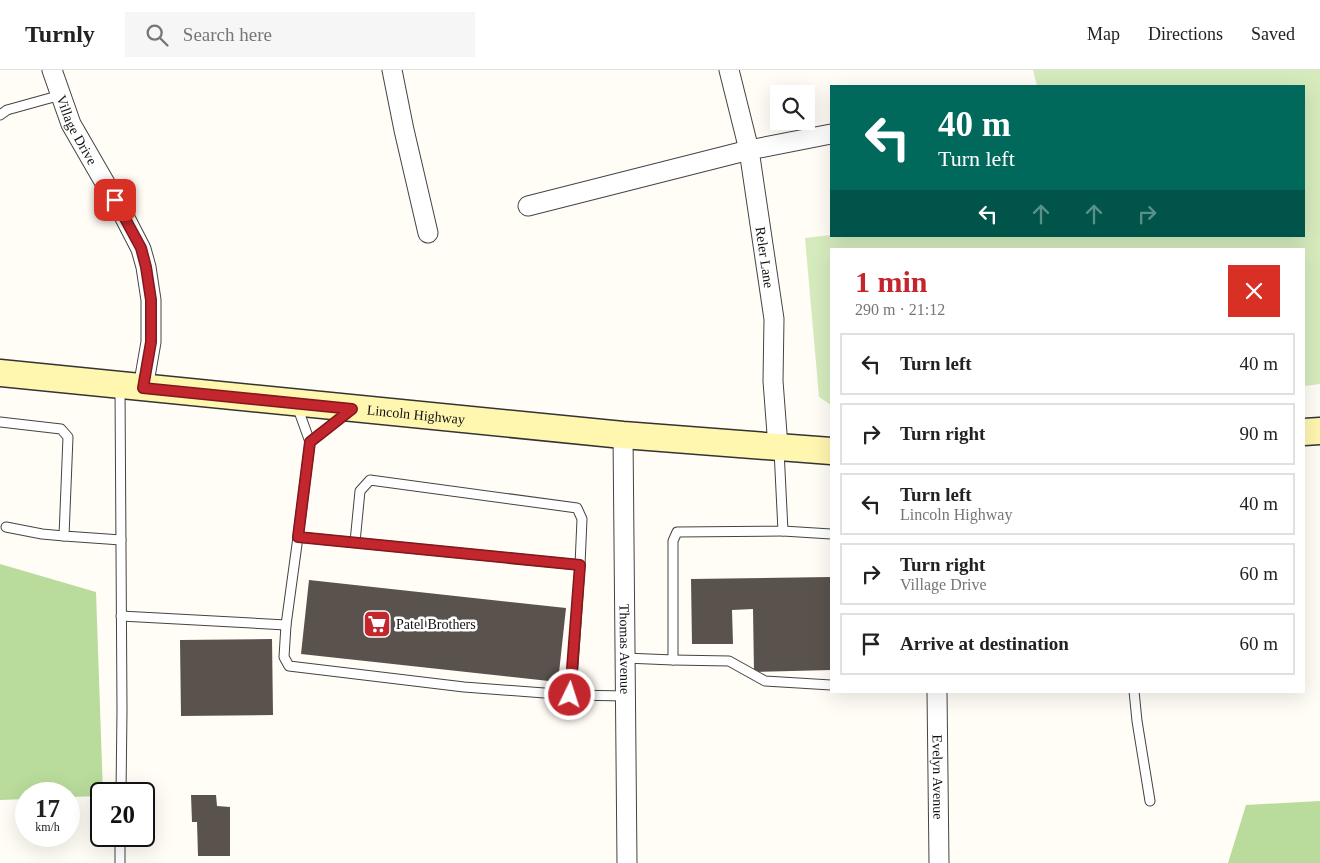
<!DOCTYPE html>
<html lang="en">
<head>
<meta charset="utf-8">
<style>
	:root { --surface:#fff; --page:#f6f6f6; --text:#222; --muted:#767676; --line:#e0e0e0; --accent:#c4262e }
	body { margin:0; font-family:Georgia,serif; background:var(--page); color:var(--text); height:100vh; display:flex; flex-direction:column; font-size:19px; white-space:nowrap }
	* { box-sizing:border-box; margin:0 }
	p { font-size:16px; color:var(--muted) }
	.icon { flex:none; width:28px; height:28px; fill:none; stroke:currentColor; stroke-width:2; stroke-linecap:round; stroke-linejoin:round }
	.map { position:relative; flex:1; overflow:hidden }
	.sheet { position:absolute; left:830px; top:178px; width:475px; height:445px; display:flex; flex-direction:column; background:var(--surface); border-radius:0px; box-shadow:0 5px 20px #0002 }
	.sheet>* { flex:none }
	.banner { position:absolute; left:830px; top:15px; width:475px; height:152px; border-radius:0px; box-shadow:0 5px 20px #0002; background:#00695c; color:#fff; overflow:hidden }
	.controls { position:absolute; left:770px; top:15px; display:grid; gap:10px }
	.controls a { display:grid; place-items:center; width:45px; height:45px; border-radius:0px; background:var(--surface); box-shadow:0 5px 20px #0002; font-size:25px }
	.speed { position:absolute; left:15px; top:712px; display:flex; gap:10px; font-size:25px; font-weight:700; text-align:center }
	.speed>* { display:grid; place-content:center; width:65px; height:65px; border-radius:50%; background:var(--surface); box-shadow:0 5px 20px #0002; line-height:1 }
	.speed small { font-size:12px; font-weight:400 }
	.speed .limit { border:2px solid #111; border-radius:8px; background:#fff; color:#111 }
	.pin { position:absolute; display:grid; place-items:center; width:42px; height:42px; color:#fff; margin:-21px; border-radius:10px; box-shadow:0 2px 8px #0006 }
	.me { position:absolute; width:55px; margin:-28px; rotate:4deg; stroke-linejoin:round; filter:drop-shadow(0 0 4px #0008) }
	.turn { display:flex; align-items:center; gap:18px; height:105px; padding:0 25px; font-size:22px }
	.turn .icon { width:65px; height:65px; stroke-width:2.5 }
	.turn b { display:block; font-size:35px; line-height:42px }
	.lanes { display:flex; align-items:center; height:48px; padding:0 25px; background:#0003; justify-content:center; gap:25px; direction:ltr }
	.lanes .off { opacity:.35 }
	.round { display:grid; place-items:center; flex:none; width:52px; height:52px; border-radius:0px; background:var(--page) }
	.head { display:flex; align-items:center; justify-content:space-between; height:85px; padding:0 25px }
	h1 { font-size:30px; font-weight:800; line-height:38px; color:var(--accent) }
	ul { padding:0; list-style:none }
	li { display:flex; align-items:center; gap:15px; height:62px; margin:0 10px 8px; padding:0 15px; border:2px solid var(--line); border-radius:0px }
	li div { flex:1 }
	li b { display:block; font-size:19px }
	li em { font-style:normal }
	header { display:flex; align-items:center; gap:30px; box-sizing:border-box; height:70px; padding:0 25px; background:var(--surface); border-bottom:1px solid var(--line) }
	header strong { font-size:24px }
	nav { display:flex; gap:28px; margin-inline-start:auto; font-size:18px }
	.search { width:350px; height:45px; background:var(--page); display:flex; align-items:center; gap:12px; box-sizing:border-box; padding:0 18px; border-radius:0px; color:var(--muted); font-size:19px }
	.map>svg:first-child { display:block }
	.green { fill:#d5ebbd }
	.forest { fill:#b9dc9c }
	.building { fill:#5a524d }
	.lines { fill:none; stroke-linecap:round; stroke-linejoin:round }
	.lane-casing { stroke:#444; stroke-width:11 }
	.street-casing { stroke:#444; stroke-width:21 }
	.secondary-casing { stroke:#333; stroke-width:29 }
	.lane { stroke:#fff; stroke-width:9 }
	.street { stroke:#fff; stroke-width:19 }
	.secondary { stroke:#fff6b0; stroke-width:26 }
	.route-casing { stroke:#7f191e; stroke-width:12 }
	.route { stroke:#c4262e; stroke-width:9 }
	.labels { text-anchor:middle; stroke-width:5; stroke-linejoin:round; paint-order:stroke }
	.street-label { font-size:14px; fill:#111; stroke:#fff }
	.poi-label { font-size:14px; fill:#111; stroke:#fff; text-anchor:start }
</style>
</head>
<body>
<header>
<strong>Turnly</strong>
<div class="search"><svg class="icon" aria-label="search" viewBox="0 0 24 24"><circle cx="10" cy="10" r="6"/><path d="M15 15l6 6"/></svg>Search here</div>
<nav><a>Map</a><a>Directions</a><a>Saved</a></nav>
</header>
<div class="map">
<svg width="1320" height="793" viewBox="0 0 1320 793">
	<rect width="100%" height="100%" fill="#fffdf5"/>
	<!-- green -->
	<polygon class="green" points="1033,0 1320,0 1320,314 1304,316 1304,179 831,179 831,335 819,327 805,168 831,165 831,166 1304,166 1304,16 1037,16"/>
	<!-- forest -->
	<g class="forest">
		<polygon points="0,494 96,522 103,724 101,724 101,726 69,727 69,724 26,724 26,729 0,730"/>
		<polygon points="1320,731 1320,793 1228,793 1246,735"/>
	</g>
	<!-- building -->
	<g class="building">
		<polygon points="831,507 831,600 754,602 753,539 732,540 733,574 692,574 691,509"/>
		<polygon points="309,510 566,538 558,612 301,584"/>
		<polygon points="272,569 273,645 181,646 180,570"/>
		<polygon points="191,725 216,725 217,736 230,737 230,786 198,786 197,752 192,752"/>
	</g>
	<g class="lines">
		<!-- lane casing -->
		<g class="lane-casing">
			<g id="lane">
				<polyline points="0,45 7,40 61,25"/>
				<polyline points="120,318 122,640 121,724"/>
				<polyline points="297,336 310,372 298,467 286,555 284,587 289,596 464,617 571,625 626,626"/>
				<polyline points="0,352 61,359 68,367 64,466 121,470"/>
				<polyline points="310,372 347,343"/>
				<polyline points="6,457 42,464 64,466"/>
				<polyline points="783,461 831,464"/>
				<polyline points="298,467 580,495 571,625"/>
				<polyline points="355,472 360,421 370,410 577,438 582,449 580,495"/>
				<polyline points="121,546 286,555"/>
				<polyline points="625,588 673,590 673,471 677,462 783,461 779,380"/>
				<polyline points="673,590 729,591 765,611 831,615"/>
				<polyline points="1134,621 1137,651 1150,731"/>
				<polyline points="120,793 120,766"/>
			</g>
		</g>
		<!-- street casing -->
		<g class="street-casing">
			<g id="street">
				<path id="s1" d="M 52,0 L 71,54 L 124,146 L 141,179 L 146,197 L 151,230 L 151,272 L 143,318"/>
				<polyline points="392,0 404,60 428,163"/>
				<path id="s2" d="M 729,0 L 749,80 L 774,249 L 773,311 L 778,377"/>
				<polyline points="528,136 749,80 831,64"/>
				<path id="s3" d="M 623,365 L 627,793"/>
				<path id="s4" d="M 937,621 L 939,793"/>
			</g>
		</g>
		<!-- secondary casing -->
		<g class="secondary-casing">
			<g id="secondary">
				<path id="s5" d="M 0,303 L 623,365 L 831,381"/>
				<polyline points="1304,362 1320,361"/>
			</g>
		</g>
		<!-- lane -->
		<use href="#lane" class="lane"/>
		<!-- street -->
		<use href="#street" class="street"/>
		<!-- secondary -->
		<use href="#secondary" class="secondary"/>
	</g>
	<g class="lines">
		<!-- route casing -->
		<g class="route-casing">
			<polyline id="route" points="115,130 141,178 146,197 151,230 151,272 143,318 352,339 310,372 298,467 580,495 570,625"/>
		</g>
		<!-- route -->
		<use href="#route" class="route"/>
	</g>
	<!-- icons -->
	<defs>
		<g id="supermarket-square" transform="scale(1.4375)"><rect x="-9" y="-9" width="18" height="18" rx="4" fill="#c4262e" stroke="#fff"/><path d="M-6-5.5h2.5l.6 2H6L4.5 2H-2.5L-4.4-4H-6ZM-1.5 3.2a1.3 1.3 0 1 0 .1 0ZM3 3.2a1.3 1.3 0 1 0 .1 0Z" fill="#fff"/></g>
	</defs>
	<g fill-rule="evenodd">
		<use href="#supermarket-square" x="377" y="554"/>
	</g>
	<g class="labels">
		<!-- street labels -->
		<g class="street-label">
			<text dy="5" stroke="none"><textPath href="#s1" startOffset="65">Village Drive</textPath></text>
			<text dy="5" stroke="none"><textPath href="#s2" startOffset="191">Reler Lane</textPath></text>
			<text dy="5" stroke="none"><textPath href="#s5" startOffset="418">Lincoln Highway</textPath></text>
			<text dy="5" stroke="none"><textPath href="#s3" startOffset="214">Thomas Avenue</textPath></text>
			<text dy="5" stroke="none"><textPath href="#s4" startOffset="86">Evelyn Avenue</textPath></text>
		</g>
		<!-- poi labels -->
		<g class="poi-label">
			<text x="396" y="559">Patel Brothers</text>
		</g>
	</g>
</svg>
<div class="controls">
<a><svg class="icon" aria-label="search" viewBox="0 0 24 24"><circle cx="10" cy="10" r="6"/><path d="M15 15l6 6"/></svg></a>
</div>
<div class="speed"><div>17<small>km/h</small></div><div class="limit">20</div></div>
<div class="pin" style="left:115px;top:130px;background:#d93025"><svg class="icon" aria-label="arrive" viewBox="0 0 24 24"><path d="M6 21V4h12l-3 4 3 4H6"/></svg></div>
<svg class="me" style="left:570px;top:625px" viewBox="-20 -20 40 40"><circle r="17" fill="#c4262e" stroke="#fff" stroke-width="3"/><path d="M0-11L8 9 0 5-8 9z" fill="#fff"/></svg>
<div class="banner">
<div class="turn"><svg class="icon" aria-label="left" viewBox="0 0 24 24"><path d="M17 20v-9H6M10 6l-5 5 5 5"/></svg><div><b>40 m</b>Turn left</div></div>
<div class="lanes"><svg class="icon" aria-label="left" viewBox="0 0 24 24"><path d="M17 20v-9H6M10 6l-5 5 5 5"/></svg><svg class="icon off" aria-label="ahead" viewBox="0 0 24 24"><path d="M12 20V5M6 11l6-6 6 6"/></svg><svg class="icon off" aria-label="ahead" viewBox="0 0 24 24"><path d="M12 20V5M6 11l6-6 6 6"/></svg><svg class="icon off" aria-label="right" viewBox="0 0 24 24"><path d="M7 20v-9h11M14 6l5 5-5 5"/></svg></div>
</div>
<section class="sheet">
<div class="head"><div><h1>1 min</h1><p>290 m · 21:12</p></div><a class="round" style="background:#d93025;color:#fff"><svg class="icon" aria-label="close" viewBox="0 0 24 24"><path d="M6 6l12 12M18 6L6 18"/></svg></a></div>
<ul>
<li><svg class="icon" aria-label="left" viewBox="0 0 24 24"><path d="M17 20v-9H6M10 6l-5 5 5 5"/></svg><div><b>Turn left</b></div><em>40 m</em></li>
<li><svg class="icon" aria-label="right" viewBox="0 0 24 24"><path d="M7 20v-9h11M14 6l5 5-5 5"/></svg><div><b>Turn right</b></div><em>90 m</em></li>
<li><svg class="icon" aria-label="left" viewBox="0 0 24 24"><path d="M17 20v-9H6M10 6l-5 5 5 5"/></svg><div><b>Turn left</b><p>Lincoln Highway</p></div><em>40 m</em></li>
<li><svg class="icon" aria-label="right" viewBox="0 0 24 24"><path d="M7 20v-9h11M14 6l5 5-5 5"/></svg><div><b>Turn right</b><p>Village Drive</p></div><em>60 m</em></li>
<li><svg class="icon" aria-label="arrive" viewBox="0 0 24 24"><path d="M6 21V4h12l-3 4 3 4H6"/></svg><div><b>Arrive at destination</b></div><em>60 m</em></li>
</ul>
</section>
</div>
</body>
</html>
